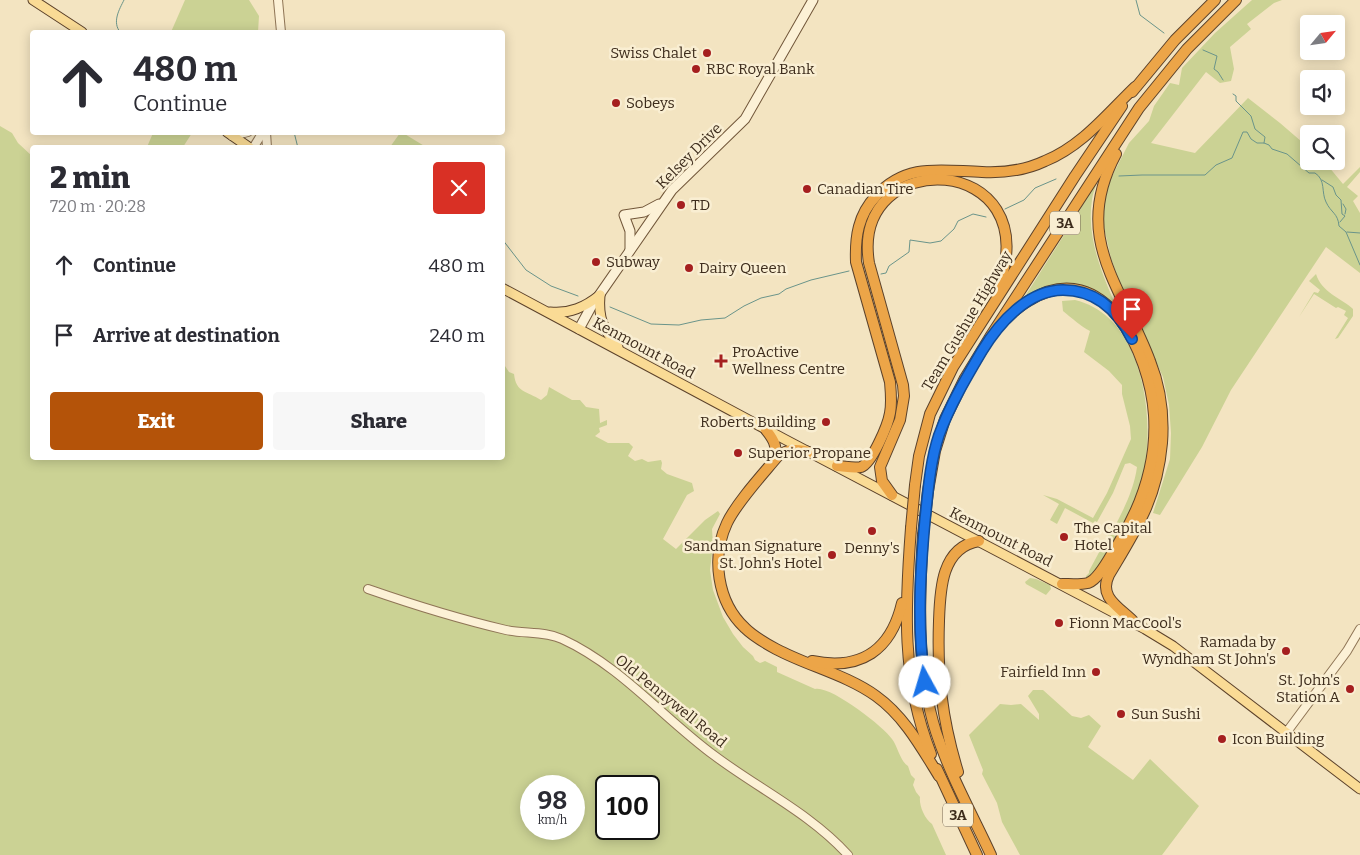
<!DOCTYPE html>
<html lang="en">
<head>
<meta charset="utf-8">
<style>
	:root { --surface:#fff; --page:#f7f7f7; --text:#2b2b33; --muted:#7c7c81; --accent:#b45309 }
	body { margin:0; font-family:Bitter,serif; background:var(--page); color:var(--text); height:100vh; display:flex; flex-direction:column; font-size:19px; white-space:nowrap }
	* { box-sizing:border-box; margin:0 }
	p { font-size:16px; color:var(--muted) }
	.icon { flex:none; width:28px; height:28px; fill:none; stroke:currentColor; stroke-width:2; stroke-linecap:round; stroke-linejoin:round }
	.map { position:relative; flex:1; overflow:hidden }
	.panel { position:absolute; left:30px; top:145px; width:475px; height:315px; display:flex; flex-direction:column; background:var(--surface); border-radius:5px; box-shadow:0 2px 12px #0003 }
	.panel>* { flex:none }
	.banner { position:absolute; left:30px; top:30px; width:475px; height:105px; border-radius:5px; box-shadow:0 2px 12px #0003; background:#fff; color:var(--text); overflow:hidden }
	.needle { width:32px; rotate:61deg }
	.tools { position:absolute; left:1300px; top:15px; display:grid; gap:10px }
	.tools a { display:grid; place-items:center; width:45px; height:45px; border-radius:5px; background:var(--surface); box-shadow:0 2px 12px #0003; font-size:25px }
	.speed { position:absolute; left:520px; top:775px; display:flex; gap:10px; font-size:25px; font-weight:700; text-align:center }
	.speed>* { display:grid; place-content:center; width:65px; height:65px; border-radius:50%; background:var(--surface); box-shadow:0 2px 12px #0003; line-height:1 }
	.speed small { font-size:12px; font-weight:400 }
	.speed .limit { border:2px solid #111; border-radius:8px; background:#fff; color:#111 }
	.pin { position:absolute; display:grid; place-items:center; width:42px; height:42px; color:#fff; margin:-51px -21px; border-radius:50% 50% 50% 0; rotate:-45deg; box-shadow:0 0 5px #0007 }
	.pin .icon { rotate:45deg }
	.me { position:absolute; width:55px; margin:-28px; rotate:354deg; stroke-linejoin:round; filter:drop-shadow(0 0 4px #0008) }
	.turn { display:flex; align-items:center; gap:18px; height:105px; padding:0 20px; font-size:22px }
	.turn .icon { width:65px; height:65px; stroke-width:2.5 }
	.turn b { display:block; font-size:35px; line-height:42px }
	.round { display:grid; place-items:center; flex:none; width:52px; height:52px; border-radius:5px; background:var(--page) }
	.headline { display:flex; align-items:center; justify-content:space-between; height:85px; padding:0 20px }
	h1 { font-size:30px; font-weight:800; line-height:38px }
	.primary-button { display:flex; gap:10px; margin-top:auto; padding:10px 20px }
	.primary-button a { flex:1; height:58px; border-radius:5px; background:var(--accent); color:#fff; font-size:20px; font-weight:800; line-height:58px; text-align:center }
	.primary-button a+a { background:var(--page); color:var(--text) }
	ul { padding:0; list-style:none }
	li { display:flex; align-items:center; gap:15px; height:70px; padding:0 20px }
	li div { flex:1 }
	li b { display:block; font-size:19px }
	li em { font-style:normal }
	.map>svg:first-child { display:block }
	.green { fill:#cbd294; fill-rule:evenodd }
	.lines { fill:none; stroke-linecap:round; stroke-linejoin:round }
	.stream { stroke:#6a948a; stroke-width:1 }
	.tertiary-casing { stroke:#8f7556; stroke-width:10 }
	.secondary-casing { stroke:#715639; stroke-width:11 }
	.primary-casing { stroke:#5c422b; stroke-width:11 }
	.motorway-casing { stroke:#5c422b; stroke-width:12 }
	.tertiary { stroke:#fcf1d6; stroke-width:8 }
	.secondary { stroke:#fcf1d6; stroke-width:9 }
	.primary { stroke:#fadb95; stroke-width:9 }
	.motorway { stroke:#eca548; stroke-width:10 }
	.motorway-bridge-casing { stroke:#5c422b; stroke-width:12; stroke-linecap:butt }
	.motorway-bridge { stroke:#eca548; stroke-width:10 }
	.route-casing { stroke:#114b97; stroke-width:12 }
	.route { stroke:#1a73e8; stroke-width:9 }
	.poi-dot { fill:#a51f1f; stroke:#f9eed2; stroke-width:2 }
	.labels { text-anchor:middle; stroke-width:5; stroke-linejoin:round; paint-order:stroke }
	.shield { fill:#f9eed2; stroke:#756653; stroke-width:1 }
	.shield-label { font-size:14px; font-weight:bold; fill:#3d2c1c }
	.poi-label { font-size:15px; fill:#3d2c1c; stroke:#f9eed2; text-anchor:start }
	.street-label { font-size:15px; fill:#3d2c1c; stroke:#f9eed2 }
</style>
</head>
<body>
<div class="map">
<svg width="1360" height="855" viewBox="0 0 1360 855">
	<rect width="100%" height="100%" fill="#f3e4c1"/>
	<!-- green -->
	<g class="green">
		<polygon points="185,0 249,0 259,16 258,32 171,32"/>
		<polygon points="1252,0 1282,0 1274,3 1247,24 1251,29 1230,47 1234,69 1231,81 1220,83 1206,72 1151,143 1195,153 1248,98 1280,123 1309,148 1309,161 1324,161 1343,184 1360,167 1360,172 1347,187 1358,196 1353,201 1360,213 1360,273 1326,247 1231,390 1202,447 1160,515 1153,513 1170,459 1171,433 1169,405 1163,377 1120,284 1111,258 1103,223 1104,200 1106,188 1129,143 1149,121 1154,106 1170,83 1179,85 1182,68 1215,33"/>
		<path d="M 0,126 L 12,133 L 18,143 L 32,156 L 32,458 L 502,458 L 503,363 L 509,372 L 514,374 C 516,393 527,391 541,400 L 547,395 L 549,387 L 572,400 L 580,400 L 586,407 L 599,409 L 600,423 L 607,420 L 607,425 L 599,428 L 600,432 L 595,436 L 608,443 L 629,443 L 633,447 L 628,456 L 635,461 L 642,459 L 648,462 L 661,460 L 662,463 L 661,469 L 667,474 L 692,483 L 694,491 L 687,495 L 663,539 L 676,549 L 705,520 L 718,511 L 720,514 L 712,529 L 713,545 L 710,570 L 713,590 L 723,617 L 733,634 L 743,647 L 753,656 L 755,660 L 760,663 L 765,661 L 777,667 L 777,672 L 815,689 C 830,685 883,726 892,739 C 898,747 900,761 908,766 L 911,775 L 915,779 L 913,785 L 916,792 L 920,797 C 919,805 924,818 932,824 L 946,855 L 0,855 ZM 531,786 L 574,786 L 574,829 L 531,829 ZM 606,786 L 649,786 L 649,829 L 606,829 Z"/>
		<polygon points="153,133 192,133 183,147 147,147"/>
		<polygon points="400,133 403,133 426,147 390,147"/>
		<path d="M 1100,174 C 1097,183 1093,192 1092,200 C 1086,236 1102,274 1116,306 L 1104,298 L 1078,288 L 1022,301 L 1080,210 Z"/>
		<path d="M 1316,274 C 1322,293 1340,297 1353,309 L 1353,316 L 1338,338 L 1335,339 L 1348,318 L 1344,315 L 1346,311 L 1338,307 L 1336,308 L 1314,294 L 1299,317 L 1314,292 L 1318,293 L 1320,290 L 1309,281 Z"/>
		<path d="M 1075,300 C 1144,316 1157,422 1142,479 C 1136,502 1125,521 1113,541 C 1106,554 1099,570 1086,578 L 1086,576 L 1089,573 L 1089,571 L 1111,530 L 1114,528 C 1124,509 1134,489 1137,467 L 1130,463 L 1125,464 L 1113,493 L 1097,522 L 1095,521 L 1093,523 L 1065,508 L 1057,524 L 1050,520 L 1059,504 L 1043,495 L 1057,499 L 1093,518 L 1107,493 L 1131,439 L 1130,426 L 1122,394 L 1122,385 L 1109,371 L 1084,352 L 1090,331 C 1080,326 1072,318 1063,311 L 1062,301 Z"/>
		<polygon points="1030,578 1036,579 1050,585 1051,589 1046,595 1026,584 1025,582"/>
		<polygon points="1033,690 1043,690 1072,716 1081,718 1089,715 1101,726 1088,747 1133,780 1150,759 1199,806 1162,855 1020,855 1002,822 997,803 982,774 983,770 969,735 1000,704 1011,705 1021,704 1039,720 1039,714 1028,696"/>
	</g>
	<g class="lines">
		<!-- stream -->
		<g class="stream">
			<polyline points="1136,0 1140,15 1164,33"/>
			<path d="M 120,32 C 112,22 119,10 124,0"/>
			<polyline points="1203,50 1217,56 1214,69 1218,72 1223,80"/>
			<polyline points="1233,94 1236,96 1236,101 1251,116 1255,129 1265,137 1264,143"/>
			<polyline points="294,132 298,148"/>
			<path d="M 1119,176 L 1142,175 L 1205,175 L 1216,165 L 1232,158 L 1243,132 L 1247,132 L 1251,139 L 1257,143 L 1264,143 L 1269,145 L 1272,149 L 1287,154 L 1309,173 L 1315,173 C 1326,180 1321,192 1326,202 C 1331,213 1338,213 1339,226 L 1346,232 L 1360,265"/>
			<polyline points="1322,180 1333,187 1336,195 1341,200 1342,214 1345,216 1340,222"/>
			<polyline points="1343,204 1346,209 1345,214"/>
			<polyline points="1005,209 1024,200 1035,188 1056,179"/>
			<polyline points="1347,232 1360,233"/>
			<polyline points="502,239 526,270 551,286 578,296"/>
			<polyline points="881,274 886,273 889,266 909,252 910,240 930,243 941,241 954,229 958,221 973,214 986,217"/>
			<polyline points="610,307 651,324 679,325 701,320 725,318 744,306 761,298 779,294 786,289 811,280 849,271"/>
		</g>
		<!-- tertiary casing -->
		<g class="tertiary-casing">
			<g id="tertiary">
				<polyline points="278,0 281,32"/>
				<polyline points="266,132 267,148"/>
				<polyline points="232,136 248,132"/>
				<polyline points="253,148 263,132"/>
				<path d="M 368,589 C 414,605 459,619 506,630 C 524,634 545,631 562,639 C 621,666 663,718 715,756 C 759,789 811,814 848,855"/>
				<polyline points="1286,733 1347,651 1360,629"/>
			</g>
		</g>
		<!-- secondary casing -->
		<g class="secondary-casing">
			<g id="secondary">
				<polyline points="630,250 630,231 624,215 644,212 659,204"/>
				<polyline points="579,329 591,307 672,190 745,119 813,0"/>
			</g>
		</g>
		<!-- primary casing -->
		<g class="primary-casing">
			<g id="primary">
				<polyline points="33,0 82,32"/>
				<polyline points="227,132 250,148"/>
				<polyline points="502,288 786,440 1145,629 1173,646 1360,789"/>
				<path d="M 600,295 C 598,318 603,329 618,347"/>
				<path d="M 550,312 C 570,314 585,307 600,295"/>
			</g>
		</g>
		<!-- motorway casing -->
		<g class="motorway-casing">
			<g id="motorway">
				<polyline points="1132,92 1175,40 1215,0"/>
				<path d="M 1116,154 C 1071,238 1122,286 1150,361 C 1160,386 1164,416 1162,443 C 1157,499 1137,528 1109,575 C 1098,597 1119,607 1133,621"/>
				<path d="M 1006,319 C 1013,312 1021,305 1030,300 C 1105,255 1150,354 1154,415 C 1157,461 1142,505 1118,544 C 1111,554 1100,579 1088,583 C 1080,585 1070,584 1062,584"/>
				<path d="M 766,430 C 774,440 779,448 772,460"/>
				<path d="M 812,453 C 799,449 789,448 778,456 C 763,474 737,502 727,523 C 711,557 717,602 745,628 C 754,637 765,643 776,649 C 808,666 847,675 876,696 C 904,716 921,747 939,776"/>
				<path d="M 837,466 C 844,466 854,469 861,467 C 872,463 888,425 890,413 C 892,403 891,393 890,382 L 856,262 C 855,237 858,215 876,196 C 907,162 942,171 982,172 C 1002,173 1026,170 1045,161 C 1082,146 1107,114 1135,87"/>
				<polyline points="915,485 919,456 930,414 953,367 1075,176 1122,106"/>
				<polyline points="928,491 935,451 945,419 965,378 990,337 1139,108 1187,49 1236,0"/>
				<path d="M 892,495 L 882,481 L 880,467 L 900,420 L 904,396 L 903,385 L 869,263 C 850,144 1049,152 998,288"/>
				<path d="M 911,528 C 905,607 901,678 931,754"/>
				<path d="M 923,535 C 919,600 916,669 936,732 C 950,775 972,814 991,855"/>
				<path d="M 812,661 C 861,671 891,650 902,603"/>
				<polyline points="937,769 977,855"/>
				<path d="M 958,772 C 942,719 937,676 939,621 C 940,591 941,547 979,541"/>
			</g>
		</g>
		<!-- tertiary -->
		<use href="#tertiary" class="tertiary"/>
		<!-- secondary -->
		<use href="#secondary" class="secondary"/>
		<!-- primary -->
		<use href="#primary" class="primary"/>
		<!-- motorway -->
		<use href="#motorway" class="motorway"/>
		<!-- motorway-bridge casing -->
		<g class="motorway-bridge-casing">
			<g id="motorway-bridge">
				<polyline points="911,528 915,485"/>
				<polyline points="923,535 928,491"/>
			</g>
		</g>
		<!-- motorway-bridge -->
		<use href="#motorway-bridge" class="motorway-bridge"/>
	</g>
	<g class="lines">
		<!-- route casing -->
		<g class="route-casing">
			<path id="route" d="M 925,682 C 917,629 920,574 925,520 C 928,492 930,462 939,435 C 950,405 966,378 982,351 C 999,323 1028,290 1063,290 C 1096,290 1118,311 1132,339"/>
		</g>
		<!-- route -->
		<use href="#route" class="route"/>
	</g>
	<!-- markers -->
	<g class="poi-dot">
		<circle cx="707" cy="53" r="5"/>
		<circle cx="696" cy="69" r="5"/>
		<circle cx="616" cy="103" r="5"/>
		<circle cx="807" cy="189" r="5"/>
		<circle cx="681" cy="205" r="5"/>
		<circle cx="596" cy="262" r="5"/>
		<circle cx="689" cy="268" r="5"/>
		<path d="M718.5 353.5h5v5h5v5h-5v5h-5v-5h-5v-5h5z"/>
		<circle cx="826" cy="422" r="5"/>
		<circle cx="738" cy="453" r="5"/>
		<circle cx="872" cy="531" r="5"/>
		<circle cx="1064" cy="537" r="5"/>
		<circle cx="832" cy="555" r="5"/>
		<circle cx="1059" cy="623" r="5"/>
		<circle cx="1286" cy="651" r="5"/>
		<circle cx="1096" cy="672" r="5"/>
		<circle cx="1350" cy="689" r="5"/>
		<circle cx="1121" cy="714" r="5"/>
		<circle cx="1222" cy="739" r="5"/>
	</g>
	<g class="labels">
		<!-- shield labels -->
		<g class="shield">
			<rect x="1050" y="211.5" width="30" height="23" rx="4"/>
			<rect x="943" y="803.5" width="30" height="23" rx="4"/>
		</g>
		<g class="shield-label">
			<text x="1065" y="228">3A</text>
			<text x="958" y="820">3A</text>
		</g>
		<!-- poi labels -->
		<g class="poi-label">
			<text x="697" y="58" text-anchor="end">Swiss Chalet</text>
			<text x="706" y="74">RBC Royal Bank</text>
			<text x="626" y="108">Sobeys</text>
			<text x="817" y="194">Canadian Tire</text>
			<text x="691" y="210">TD</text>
			<text x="606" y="267">Subway</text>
			<text x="699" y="273">Dairy Queen</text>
			<text x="732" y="357">ProActive<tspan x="732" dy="17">Wellness Centre</tspan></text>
			<text x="816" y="427" text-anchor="end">Roberts Building</text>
			<text x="748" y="458">Superior Propane</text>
			<text x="1074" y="533">The Capital<tspan x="1074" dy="17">Hotel</tspan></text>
			<text x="822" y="551" text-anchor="end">Sandman Signature<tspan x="822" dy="17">St. John's Hotel</tspan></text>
			<text x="872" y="553" text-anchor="middle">Denny's</text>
			<text x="1069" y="628">Fionn MacCool's</text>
			<text x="1276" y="647" text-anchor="end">Ramada by<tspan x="1276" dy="17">Wyndham St John's</tspan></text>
			<text x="1086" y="677" text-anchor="end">Fairfield Inn</text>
			<text x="1340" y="685" text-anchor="end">St. John's<tspan x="1340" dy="17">Station A</tspan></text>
			<text x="1131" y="719">Sun Sushi</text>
			<text x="1232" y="744">Icon Building</text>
		</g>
		<!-- street labels -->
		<g class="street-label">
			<text transform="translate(689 156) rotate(-45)" y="5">Kelsey Drive</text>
			<text transform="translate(967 321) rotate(-59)" y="5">Team Gushue Highway</text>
			<text transform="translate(644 348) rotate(28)" y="5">Kenmount Road</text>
			<text transform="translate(1001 537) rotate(27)" y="5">Kenmount Road</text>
			<text transform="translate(671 701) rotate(39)" y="5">Old Pennywell Road</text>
		</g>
	</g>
</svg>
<div class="tools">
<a><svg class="needle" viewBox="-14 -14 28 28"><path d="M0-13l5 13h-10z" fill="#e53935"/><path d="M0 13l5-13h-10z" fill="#7c7c81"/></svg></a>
<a><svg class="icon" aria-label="sound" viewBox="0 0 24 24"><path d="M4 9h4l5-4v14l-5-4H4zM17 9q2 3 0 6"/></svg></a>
<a><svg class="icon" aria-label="search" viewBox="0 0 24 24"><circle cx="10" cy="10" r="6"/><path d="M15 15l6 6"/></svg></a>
</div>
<div class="speed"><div>98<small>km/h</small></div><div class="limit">100</div></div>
<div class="pin" style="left:1132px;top:339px;background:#d93025"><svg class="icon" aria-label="arrive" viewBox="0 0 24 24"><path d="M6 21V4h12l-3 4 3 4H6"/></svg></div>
<svg class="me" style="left:925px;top:682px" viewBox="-20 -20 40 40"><circle r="19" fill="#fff"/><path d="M0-13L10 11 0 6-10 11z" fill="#1a73e8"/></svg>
<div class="banner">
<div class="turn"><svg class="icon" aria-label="ahead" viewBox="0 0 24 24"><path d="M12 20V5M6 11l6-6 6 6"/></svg><div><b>480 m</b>Continue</div></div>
</div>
<section class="panel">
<div class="headline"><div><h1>2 min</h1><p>720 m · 20:28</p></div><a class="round" style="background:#d93025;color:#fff"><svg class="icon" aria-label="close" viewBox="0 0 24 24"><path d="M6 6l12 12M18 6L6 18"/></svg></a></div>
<ul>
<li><svg class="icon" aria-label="ahead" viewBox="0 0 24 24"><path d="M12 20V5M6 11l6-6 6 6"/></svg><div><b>Continue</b></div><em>480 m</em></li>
<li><svg class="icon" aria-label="arrive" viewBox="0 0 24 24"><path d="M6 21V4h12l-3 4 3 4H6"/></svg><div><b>Arrive at destination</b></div><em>240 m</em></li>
</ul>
<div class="primary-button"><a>Exit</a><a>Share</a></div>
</section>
</div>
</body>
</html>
